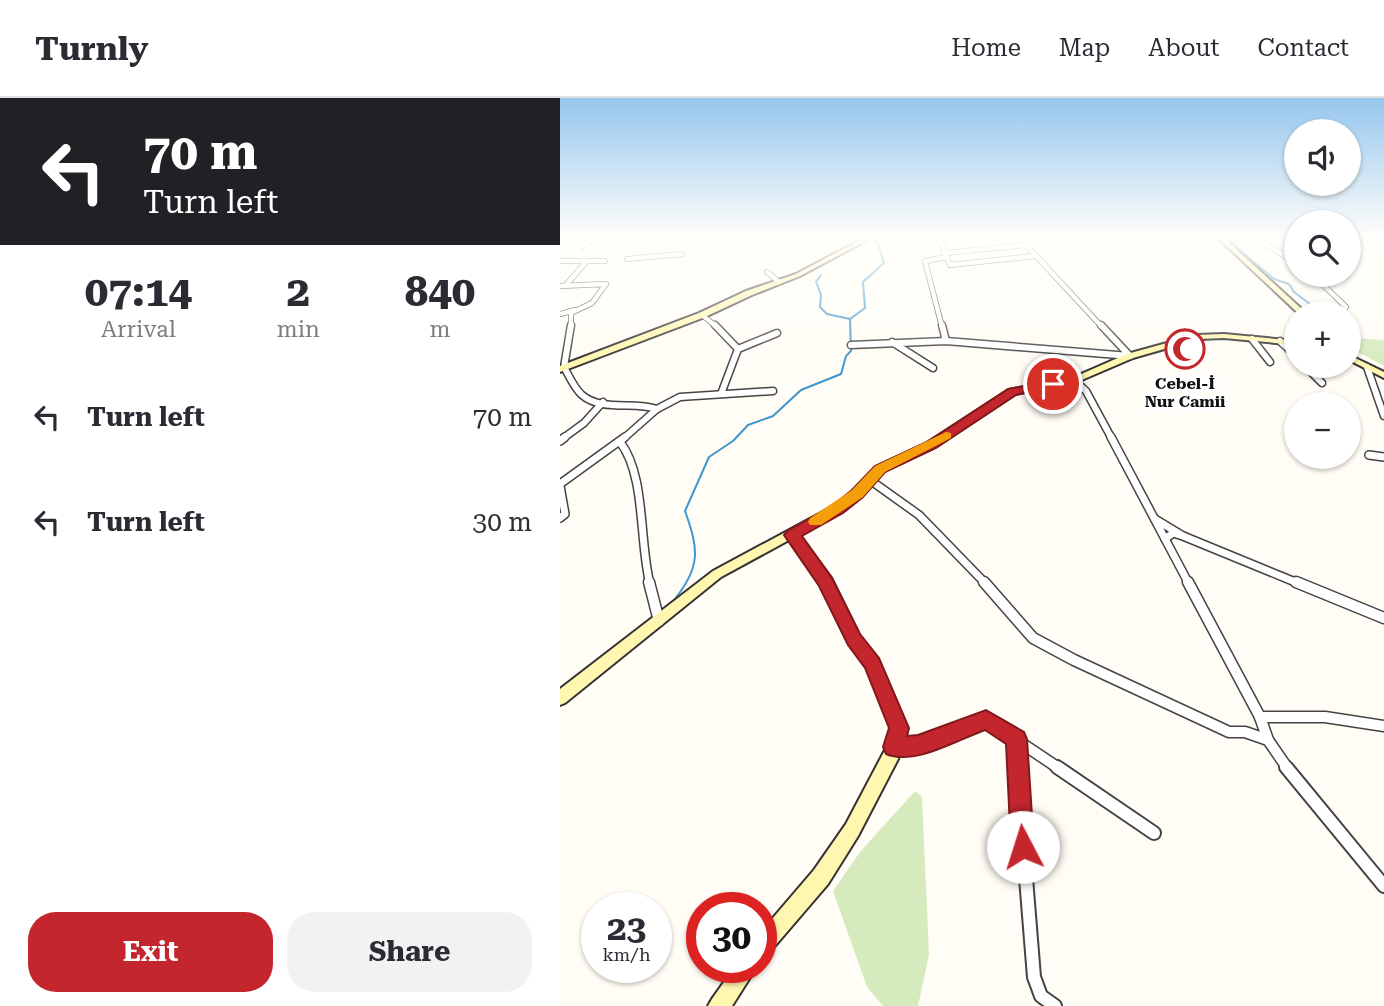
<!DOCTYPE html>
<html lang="en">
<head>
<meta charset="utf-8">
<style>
	:root { --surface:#fff; --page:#f2f2f3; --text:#2b2b33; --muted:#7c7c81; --line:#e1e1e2; --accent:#c4262e }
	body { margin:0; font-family:"Roboto Serif",serif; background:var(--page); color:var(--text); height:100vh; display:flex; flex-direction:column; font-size:26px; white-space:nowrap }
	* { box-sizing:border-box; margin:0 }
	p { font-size:23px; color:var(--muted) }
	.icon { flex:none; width:38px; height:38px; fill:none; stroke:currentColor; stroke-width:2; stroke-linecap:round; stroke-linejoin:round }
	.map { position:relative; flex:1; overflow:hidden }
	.side { display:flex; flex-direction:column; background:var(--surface); width:560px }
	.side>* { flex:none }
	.hud { background:#202124; color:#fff; overflow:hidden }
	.tools { position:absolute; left:724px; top:21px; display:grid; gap:14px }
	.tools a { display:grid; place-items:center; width:77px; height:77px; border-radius:50%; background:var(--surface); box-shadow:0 2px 5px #0004; font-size:35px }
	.speed { position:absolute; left:21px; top:794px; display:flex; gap:14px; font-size:35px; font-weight:700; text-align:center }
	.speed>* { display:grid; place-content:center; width:91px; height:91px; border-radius:50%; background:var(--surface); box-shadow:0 2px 5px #0004; line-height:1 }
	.speed small { font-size:18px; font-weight:400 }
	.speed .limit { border:10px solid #d22; background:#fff; color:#111 }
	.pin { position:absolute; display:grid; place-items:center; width:60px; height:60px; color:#fff; margin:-30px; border:4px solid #fff; border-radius:50%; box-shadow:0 2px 7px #0007 }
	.me { position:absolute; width:77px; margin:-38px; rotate:355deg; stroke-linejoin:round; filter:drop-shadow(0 0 5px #0008) }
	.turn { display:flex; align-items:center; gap:24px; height:147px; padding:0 28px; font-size:32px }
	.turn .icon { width:91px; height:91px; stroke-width:2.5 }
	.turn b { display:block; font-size:49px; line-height:60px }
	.eta { display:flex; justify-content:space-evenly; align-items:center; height:119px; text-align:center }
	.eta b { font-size:42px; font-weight:700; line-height:49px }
	.button { display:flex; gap:14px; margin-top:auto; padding:14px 28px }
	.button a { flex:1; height:80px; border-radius:28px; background:var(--accent); color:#fff; font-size:28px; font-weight:700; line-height:80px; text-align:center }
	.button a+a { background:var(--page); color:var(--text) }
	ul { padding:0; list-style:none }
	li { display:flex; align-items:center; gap:21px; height:105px; padding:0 28px }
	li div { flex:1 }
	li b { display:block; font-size:26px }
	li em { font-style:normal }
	header { display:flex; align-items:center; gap:42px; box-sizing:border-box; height:98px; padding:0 35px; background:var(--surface); border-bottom:2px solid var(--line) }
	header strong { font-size:33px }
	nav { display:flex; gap:38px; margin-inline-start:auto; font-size:24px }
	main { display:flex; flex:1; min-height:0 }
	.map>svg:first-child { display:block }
	.green { fill:#d5ebbd }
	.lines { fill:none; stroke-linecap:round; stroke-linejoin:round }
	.stream { stroke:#3f96cf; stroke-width:2 }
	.street-far4-casing { stroke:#444; stroke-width:6 }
	.street-far3-casing { stroke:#444; stroke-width:9 }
	.street-far2-casing { stroke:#444; stroke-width:10 }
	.street-far1-casing { stroke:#444; stroke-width:13 }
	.street-casing { stroke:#444; stroke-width:16 }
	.secondary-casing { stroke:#333; stroke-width:4 }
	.street-far4 { stroke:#fff; stroke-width:4.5 }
	.street-far3 { stroke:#fff; stroke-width:6 }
	.street-far2 { stroke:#fff; stroke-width:7 }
	.street-far1 { stroke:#fff; stroke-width:10 }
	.street { stroke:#fff; stroke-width:12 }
	.secondary { fill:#fff6b0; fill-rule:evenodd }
	.route { fill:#c4262e; stroke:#7f191e; stroke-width:2 }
	.slow { fill:#f59e0b }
	.labels { text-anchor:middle; stroke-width:7; stroke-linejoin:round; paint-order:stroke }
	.far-poi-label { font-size:16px; font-weight:bold; fill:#111; stroke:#fff }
</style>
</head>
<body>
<header>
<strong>Turnly</strong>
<nav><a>Home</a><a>Map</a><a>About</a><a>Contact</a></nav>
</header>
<main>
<section class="side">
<div class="hud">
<div class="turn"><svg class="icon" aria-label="left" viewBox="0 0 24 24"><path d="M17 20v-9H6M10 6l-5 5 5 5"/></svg><div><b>70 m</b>Turn left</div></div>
</div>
<div class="eta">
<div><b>07:14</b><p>Arrival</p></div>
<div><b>2</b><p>min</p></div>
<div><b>840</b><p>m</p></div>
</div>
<ul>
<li><svg class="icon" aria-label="left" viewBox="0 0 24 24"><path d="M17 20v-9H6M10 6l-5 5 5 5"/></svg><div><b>Turn left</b></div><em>70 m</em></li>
<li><svg class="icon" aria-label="left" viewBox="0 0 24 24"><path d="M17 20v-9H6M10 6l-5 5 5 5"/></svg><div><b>Turn left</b></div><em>30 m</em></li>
</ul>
<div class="button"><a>Exit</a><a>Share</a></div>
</section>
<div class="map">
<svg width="824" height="908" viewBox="0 0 824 908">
	<rect width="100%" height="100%" fill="#fffdf5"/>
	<!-- green -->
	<g class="green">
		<polygon points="796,240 824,242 824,268 794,252"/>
		<polygon points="355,693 362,699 369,857 358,908 323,908 307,889 273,793 300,754"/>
	</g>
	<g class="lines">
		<!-- stream -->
		<g class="stream">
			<polyline points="673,146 714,181 729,186 734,194 750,206 747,208 751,215"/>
			<polyline points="261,177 256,184 261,197 260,209 267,216 290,221"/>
			<path d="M 112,505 C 140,469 140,455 125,413 L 149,359 L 173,343 L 188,327 L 213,318 L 241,292 L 281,276 L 286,258 L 291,253 L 290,221 L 305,210 L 303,184 L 324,165 L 316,140"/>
		</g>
		<!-- street-far4 casing -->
		<g class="street-far4-casing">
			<g id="street-far4">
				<polyline points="379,140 390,167 475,158"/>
				<polyline points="697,140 737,166"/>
				<polyline points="663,141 680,140"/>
				<polyline points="789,146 797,145 801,140"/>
				<polyline points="23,149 32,140"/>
				<polyline points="386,155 466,147 542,229"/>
				<polyline points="720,155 737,155"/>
				<polyline points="67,161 122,156"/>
				<polyline points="0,163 45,163"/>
				<polyline points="207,174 219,184"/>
				<polyline points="753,177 786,209"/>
				<polyline points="0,188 46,186 32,205 11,215 11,229"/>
				<polyline points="5,188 27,163"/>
				<polyline points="0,216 15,212"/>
				<polyline points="142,217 157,229"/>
				<polyline points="382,229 365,163 387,159"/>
			</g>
		</g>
		<!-- street-far3 casing -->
		<g class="street-far3-casing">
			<g id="street-far3">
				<path d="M 11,227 L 4,269 C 9,278 14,290 22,297 C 42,314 74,303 97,311"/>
				<polyline points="155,227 178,251 161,296"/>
				<polyline points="382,227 386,243"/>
				<polyline points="541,227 570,258"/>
				<polyline points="692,241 710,264"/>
				<polyline points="720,243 737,259"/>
				<polyline points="332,244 373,270"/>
				<polyline points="291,247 386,243 570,258"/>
				<polyline points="178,251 217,235"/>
				<polyline points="745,268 762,285"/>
				<polyline points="807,269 824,318"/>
				<polyline points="514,282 526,293 552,341"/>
				<polyline points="2,341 24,325 43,304"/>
				<polyline points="63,341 97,311 120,299 213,293"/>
			</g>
		</g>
		<!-- street-far2 casing -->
		<g class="street-far2-casing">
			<g id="street-far2">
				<polyline points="551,339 629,486"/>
				<polyline points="0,343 5,339"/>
				<path d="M 60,344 C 86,377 79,444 90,486"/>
				<polyline points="809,357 824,359"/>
				<polyline points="310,382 359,417 426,486"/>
				<polyline points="0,386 65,339"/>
				<polyline points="0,388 5,416 0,420"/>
				<polyline points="595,421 623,438 613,435 605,441"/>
				<polyline points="623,438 740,486"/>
			</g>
		</g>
		<!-- street-far1 casing -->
		<g class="street-far1-casing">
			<g id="street-far1">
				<polyline points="89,484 99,523"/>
				<polyline points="424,484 473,540 514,562 669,634 685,634 708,642"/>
				<polyline points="628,484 700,619 708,642 728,671"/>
				<polyline points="736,484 824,520"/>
				<polyline points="700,619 765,619 824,628"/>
				<polyline points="456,641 457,671"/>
				<polyline points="334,649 358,647 427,622 500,671"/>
			</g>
		</g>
		<!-- street casing -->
		<g class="street-casing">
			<g id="street">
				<polyline points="457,669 474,879 481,898 495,908"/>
				<polyline points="497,669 594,735"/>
				<polyline points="726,669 824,788"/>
			</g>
		</g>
		<!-- secondary casing -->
		<g class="secondary-casing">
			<g id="secondary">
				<polygon points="304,140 311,140 240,178 192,197 145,219 0,274 0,268 139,215 186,193 236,176"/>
				<polygon points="658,140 664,140 746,215 738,215"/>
				<polygon points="664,236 737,243 737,247 664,240 639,241 573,260 517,284 455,296 375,349 324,373 301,399 282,414 239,437 271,480 299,537 318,562 347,630 338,661 298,738 268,786 208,856 201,859 201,834 254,772 286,726 325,652 331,630 307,569 289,545 261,487 229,442 161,479 5,605 0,607 0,591 153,473 274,408 293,393 316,369 367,345 449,292 512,280 567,256 636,237"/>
				<polygon points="789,257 824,274 824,280 789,262"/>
				<polygon points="174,870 196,870 172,908 148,908 152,901"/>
			</g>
		</g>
		<!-- street-far4 -->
		<use href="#street-far4" class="street-far4"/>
		<!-- street-far3 -->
		<use href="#street-far3" class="street-far3"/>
		<!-- street-far2 -->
		<use href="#street-far2" class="street-far2"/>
		<!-- street-far1 -->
		<use href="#street-far1" class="street-far1"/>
		<!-- street -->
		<use href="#street" class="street"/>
		<!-- secondary -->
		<use href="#secondary" class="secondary"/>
	</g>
	<!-- sky -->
	<linearGradient id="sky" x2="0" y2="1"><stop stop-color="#95c6ee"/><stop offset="0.52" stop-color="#fffefa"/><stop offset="1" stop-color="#fffefa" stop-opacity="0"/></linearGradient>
	<rect width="824" height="267" fill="url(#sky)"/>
	<!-- route -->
	<path class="route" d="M 493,282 L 499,286 L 497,288 L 456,297 L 376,350 L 325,374 L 303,399 L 283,415 L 242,438 L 272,480 L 300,536 L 319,560 L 349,630 L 347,638 L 358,637 L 426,612 L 464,634 L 467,641 L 474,749 L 471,758 L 463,761 L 454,758 L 451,749 L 446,646 L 425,632 C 397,642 355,668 326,656 L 323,649 L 329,630 L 305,570 L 288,547 L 259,488 L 224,437 L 227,433 L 272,408 L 292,392 L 315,368 L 367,344 L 448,291 Z"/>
	<!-- slow -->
	<polygon class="slow" points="386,334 391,335 391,340 325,374 303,399 261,427 250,427 248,424 250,420 292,392 315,368"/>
	<!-- icons -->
	<defs>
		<g id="mosque-ring" transform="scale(2.0125)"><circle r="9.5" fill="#fff" stroke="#c4262e" stroke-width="1.5"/><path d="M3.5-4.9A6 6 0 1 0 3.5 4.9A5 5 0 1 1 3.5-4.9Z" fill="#c4262e"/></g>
	</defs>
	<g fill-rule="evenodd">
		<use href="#mosque-ring" x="625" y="251"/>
	</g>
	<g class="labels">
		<!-- far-poi labels -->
		<g class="far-poi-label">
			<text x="625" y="291">Cebel-İ<tspan x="625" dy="18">Nur Camii</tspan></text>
		</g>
	</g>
</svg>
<div class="tools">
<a><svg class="icon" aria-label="sound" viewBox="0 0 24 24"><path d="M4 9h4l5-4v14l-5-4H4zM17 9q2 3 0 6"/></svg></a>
<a><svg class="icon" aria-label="search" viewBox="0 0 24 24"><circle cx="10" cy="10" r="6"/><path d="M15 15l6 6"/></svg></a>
<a>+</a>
<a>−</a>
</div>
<div class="speed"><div>23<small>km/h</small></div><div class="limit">30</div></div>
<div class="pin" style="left:493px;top:286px;background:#d93025"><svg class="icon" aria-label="arrive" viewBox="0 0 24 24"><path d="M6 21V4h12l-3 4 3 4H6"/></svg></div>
<svg class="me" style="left:463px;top:749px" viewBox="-20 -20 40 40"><circle r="19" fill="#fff"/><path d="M0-13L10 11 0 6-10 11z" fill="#c4262e"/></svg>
</div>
</main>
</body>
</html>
